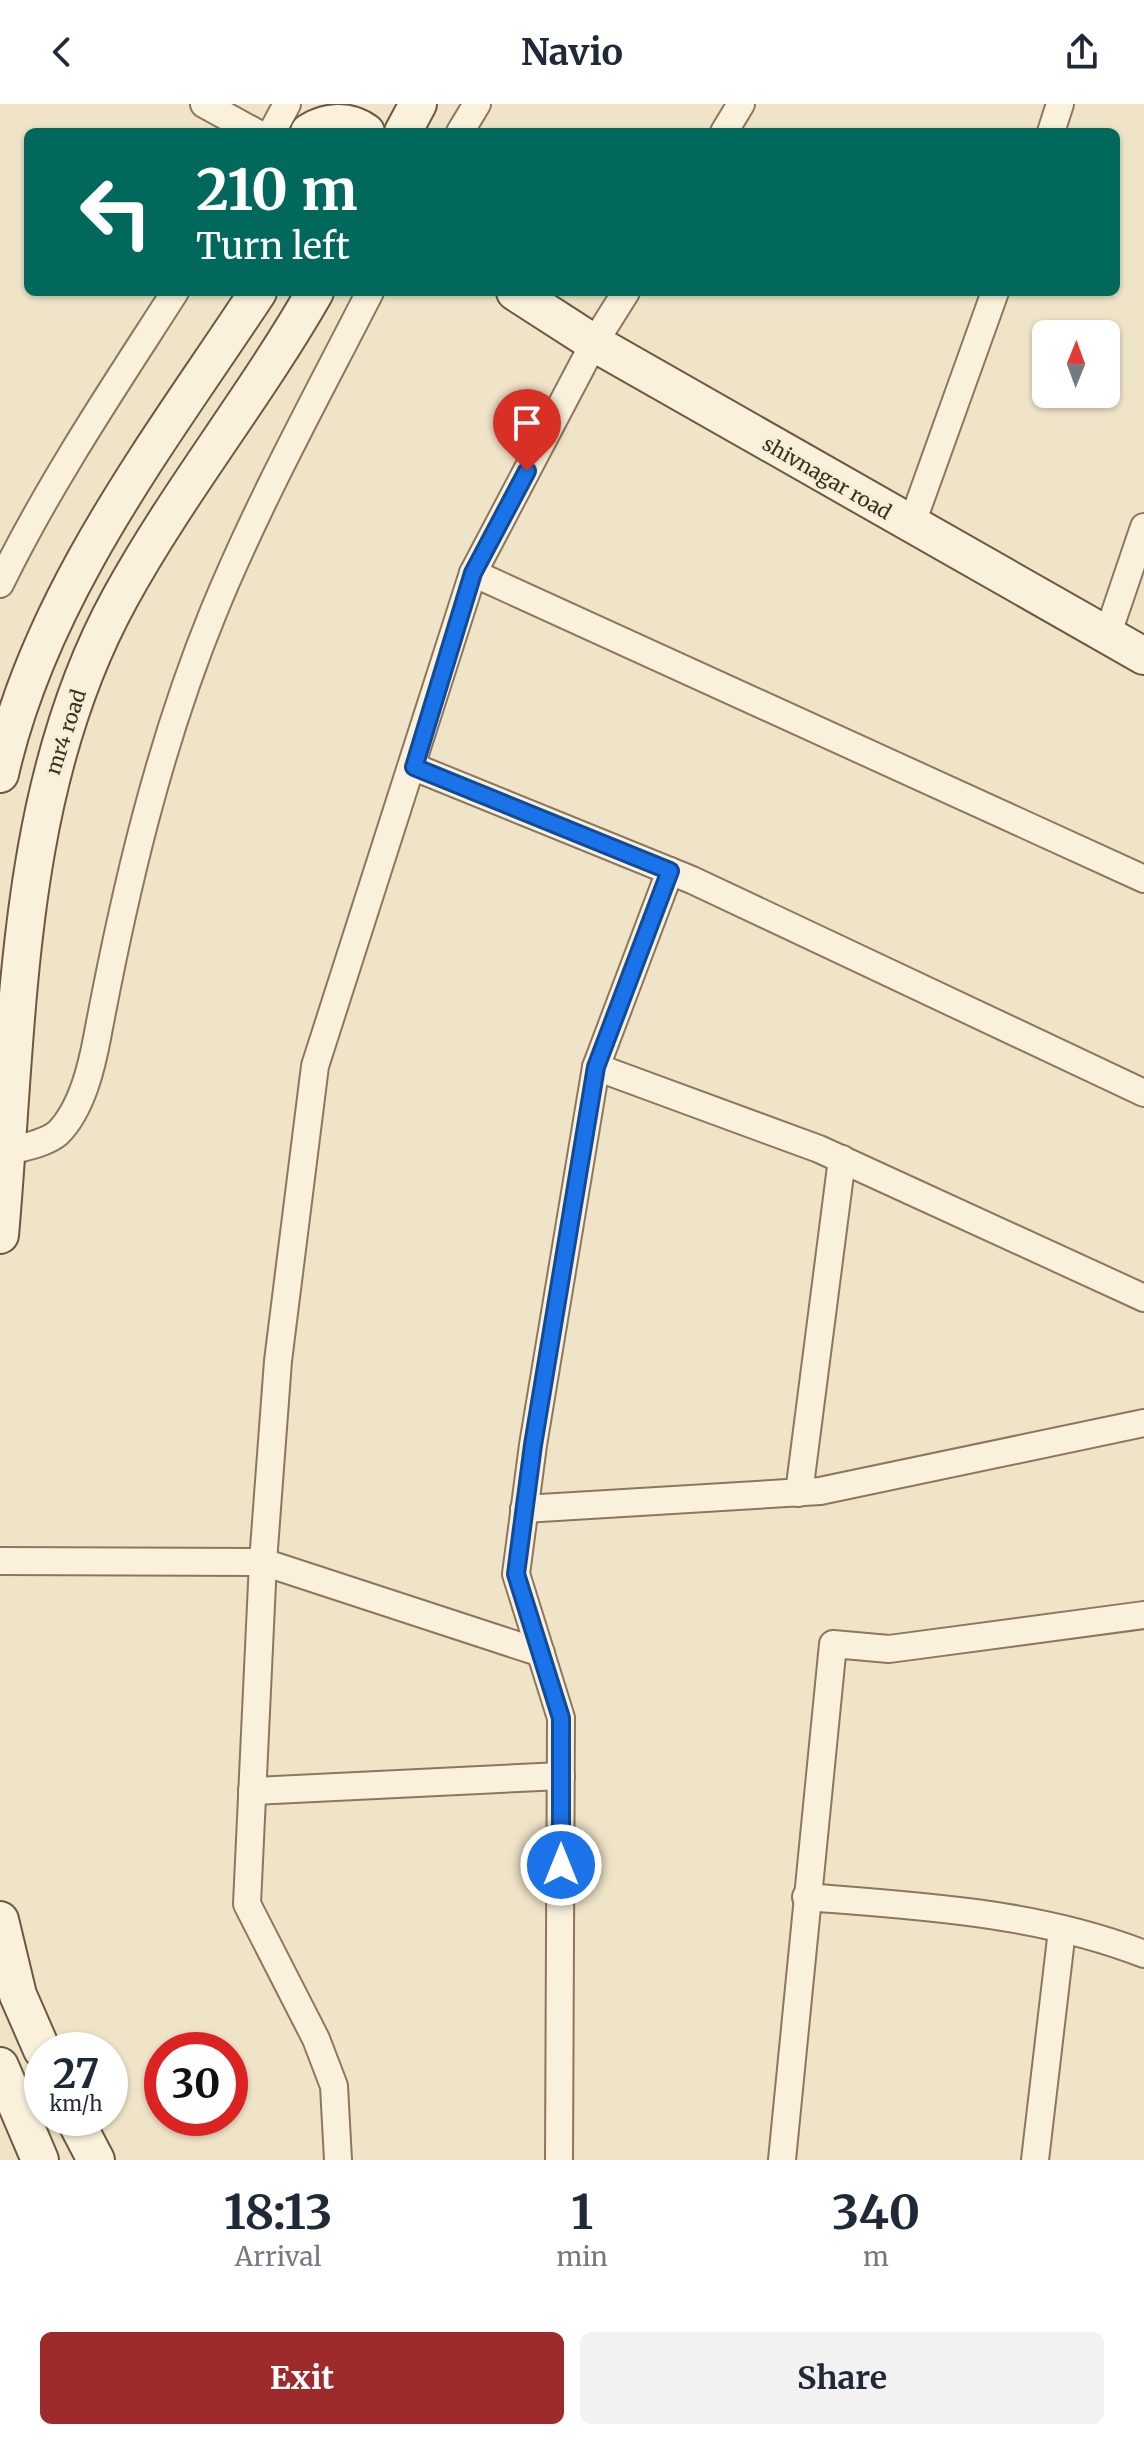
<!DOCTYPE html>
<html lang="en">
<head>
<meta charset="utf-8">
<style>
	:root { --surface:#fff; --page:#f2f2f3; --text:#1f2937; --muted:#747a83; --accent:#9e2a2b }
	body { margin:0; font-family:Merriweather,serif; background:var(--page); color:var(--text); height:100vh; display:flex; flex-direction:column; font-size:30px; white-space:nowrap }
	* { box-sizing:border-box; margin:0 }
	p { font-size:26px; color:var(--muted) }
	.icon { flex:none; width:44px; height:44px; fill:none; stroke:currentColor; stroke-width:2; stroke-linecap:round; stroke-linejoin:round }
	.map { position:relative; height:2056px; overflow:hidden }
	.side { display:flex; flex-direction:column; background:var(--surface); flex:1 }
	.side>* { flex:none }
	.hud { position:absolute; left:24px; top:24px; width:1096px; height:168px; border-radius:12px; box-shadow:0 2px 6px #0004; background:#00695c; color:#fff; overflow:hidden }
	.needle { width:52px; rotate:1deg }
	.controls { position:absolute; left:1032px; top:216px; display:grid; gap:16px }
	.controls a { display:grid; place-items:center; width:88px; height:88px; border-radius:12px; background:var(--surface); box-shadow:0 2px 6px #0004; font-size:40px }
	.speed { position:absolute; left:24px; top:1928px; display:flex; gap:16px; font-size:40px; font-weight:700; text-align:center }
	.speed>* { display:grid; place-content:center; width:104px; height:104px; border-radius:50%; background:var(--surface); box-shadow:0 2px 6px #0004; line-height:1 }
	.speed small { font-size:20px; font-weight:400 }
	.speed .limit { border:12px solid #d22; background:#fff; color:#111 }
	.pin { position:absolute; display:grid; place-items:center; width:68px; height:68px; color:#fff; margin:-82px -34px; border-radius:50% 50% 50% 0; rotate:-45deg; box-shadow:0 0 8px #0007 }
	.pin .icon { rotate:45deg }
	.me { position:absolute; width:88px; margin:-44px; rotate:0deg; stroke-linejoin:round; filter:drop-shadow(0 0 6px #0008) }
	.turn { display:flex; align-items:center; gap:28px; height:168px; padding:0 40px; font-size:36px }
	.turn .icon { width:104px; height:104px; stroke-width:2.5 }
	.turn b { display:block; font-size:56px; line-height:68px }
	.eta { display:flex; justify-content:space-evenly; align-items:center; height:136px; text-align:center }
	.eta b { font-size:48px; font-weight:700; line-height:56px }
	.cta { display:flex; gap:16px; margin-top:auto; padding:16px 40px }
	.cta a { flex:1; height:92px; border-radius:12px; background:var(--accent); color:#fff; font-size:32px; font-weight:700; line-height:92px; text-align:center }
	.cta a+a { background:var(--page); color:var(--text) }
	header { display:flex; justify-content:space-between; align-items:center; height:104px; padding:0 40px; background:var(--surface); font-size:36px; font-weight:700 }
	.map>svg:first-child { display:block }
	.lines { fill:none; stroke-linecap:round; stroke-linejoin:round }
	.street-casing { stroke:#8d765c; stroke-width:30 }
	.secondary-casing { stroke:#6f573f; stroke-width:40 }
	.street { stroke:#faf1dc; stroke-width:26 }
	.secondary { stroke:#faf1dc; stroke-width:36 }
	.route-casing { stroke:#114b97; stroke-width:20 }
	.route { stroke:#1a73e8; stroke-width:14 }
	.labels { text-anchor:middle; stroke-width:6; stroke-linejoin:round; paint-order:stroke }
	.street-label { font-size:20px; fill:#3d2e20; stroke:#f7eed8 }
</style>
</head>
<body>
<header><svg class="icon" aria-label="back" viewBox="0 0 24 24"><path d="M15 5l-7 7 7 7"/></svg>Navio<svg class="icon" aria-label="share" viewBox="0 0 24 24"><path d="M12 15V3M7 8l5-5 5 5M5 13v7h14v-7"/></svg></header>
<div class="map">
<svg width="1144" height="2056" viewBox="0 0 1144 2056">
	<rect width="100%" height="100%" fill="#f0e4c8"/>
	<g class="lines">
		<!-- street casing -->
		<g class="street-casing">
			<g id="street">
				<polyline points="204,0 255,28"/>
				<polyline points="272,28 287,0"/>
				<polyline points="460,28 477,0"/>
				<polyline points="724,28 741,0"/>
				<polyline points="1051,28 1060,0"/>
				<polyline points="911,422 995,188"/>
				<polyline points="473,469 1144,775"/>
				<path d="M 0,480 C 50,378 114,283 175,188"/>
				<polyline points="1107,532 1144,423"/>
				<polyline points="414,663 692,776 1144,989"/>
				<polyline points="596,963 819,1045 1144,1194"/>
				<path d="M 7,1048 C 23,1043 45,1040 58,1029 C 82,1005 92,962 98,929 C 125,786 158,644 213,509 C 258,399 316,294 370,188"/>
				<polyline points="799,1389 842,1055"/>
				<polyline points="524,1405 820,1387 1144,1319"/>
				<polyline points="0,1457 263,1458 541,1549"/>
				<polyline points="252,1687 561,1672"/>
				<path d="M 806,1793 C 920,1802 1036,1808 1144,1850"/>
				<polyline points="338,2056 334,1982 316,1935 247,1800 263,1458 278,1257 315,962 473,469 594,239 626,188"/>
				<polyline points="559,2056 561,1614 516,1470 533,1341 596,963 670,767"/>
				<polyline points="782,2056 833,1540 889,1545 1144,1511"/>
				<polyline points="1035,2056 1062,1826"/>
			</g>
		</g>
		<!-- secondary casing -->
		<g class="secondary-casing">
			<g id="secondary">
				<path d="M 309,28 C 327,17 348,15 366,28"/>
				<polyline points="403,28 418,0"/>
				<polyline points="515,188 594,239 1144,552"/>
				<path d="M 0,670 C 40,491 159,338 258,188"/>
				<path d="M 0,1131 C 19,917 14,687 120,494 C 178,388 255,293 315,188"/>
				<polyline points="0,1816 18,1891 42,1946"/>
				<polyline points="0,1962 40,2056"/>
				<polyline points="74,2014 96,2056"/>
			</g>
		</g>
		<!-- street -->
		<use href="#street" class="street"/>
		<!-- secondary -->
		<use href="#secondary" class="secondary"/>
	</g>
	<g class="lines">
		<!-- route casing -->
		<g class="route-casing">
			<polyline id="route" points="527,367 473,469 414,663 670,767 596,963 533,1341 516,1470 561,1614 561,1761"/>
		</g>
		<!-- route -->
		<use href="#route" class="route"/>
	</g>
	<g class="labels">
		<!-- street labels -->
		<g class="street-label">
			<text transform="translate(827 374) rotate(30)" y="7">shivnagar road</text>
			<text transform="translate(66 628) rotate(-72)" y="7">mr4 road</text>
		</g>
	</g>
</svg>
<div class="controls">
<a><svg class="needle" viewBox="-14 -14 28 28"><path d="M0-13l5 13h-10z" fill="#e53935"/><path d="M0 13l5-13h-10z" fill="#747a83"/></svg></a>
</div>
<div class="speed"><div>27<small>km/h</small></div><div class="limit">30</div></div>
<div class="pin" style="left:527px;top:367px;background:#d93025"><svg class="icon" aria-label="arrive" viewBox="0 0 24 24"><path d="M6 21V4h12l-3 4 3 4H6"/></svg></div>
<svg class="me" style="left:561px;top:1761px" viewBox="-20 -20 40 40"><circle r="17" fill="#1a73e8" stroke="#fff" stroke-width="3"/><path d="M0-11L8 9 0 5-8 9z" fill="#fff"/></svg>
<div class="hud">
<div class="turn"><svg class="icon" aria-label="left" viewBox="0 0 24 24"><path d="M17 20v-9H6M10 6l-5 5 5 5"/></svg><div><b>210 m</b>Turn left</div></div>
</div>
</div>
<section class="side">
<div class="eta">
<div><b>18:13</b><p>Arrival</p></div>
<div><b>1</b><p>min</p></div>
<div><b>340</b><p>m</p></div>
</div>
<div class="cta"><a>Exit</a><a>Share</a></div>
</section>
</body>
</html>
